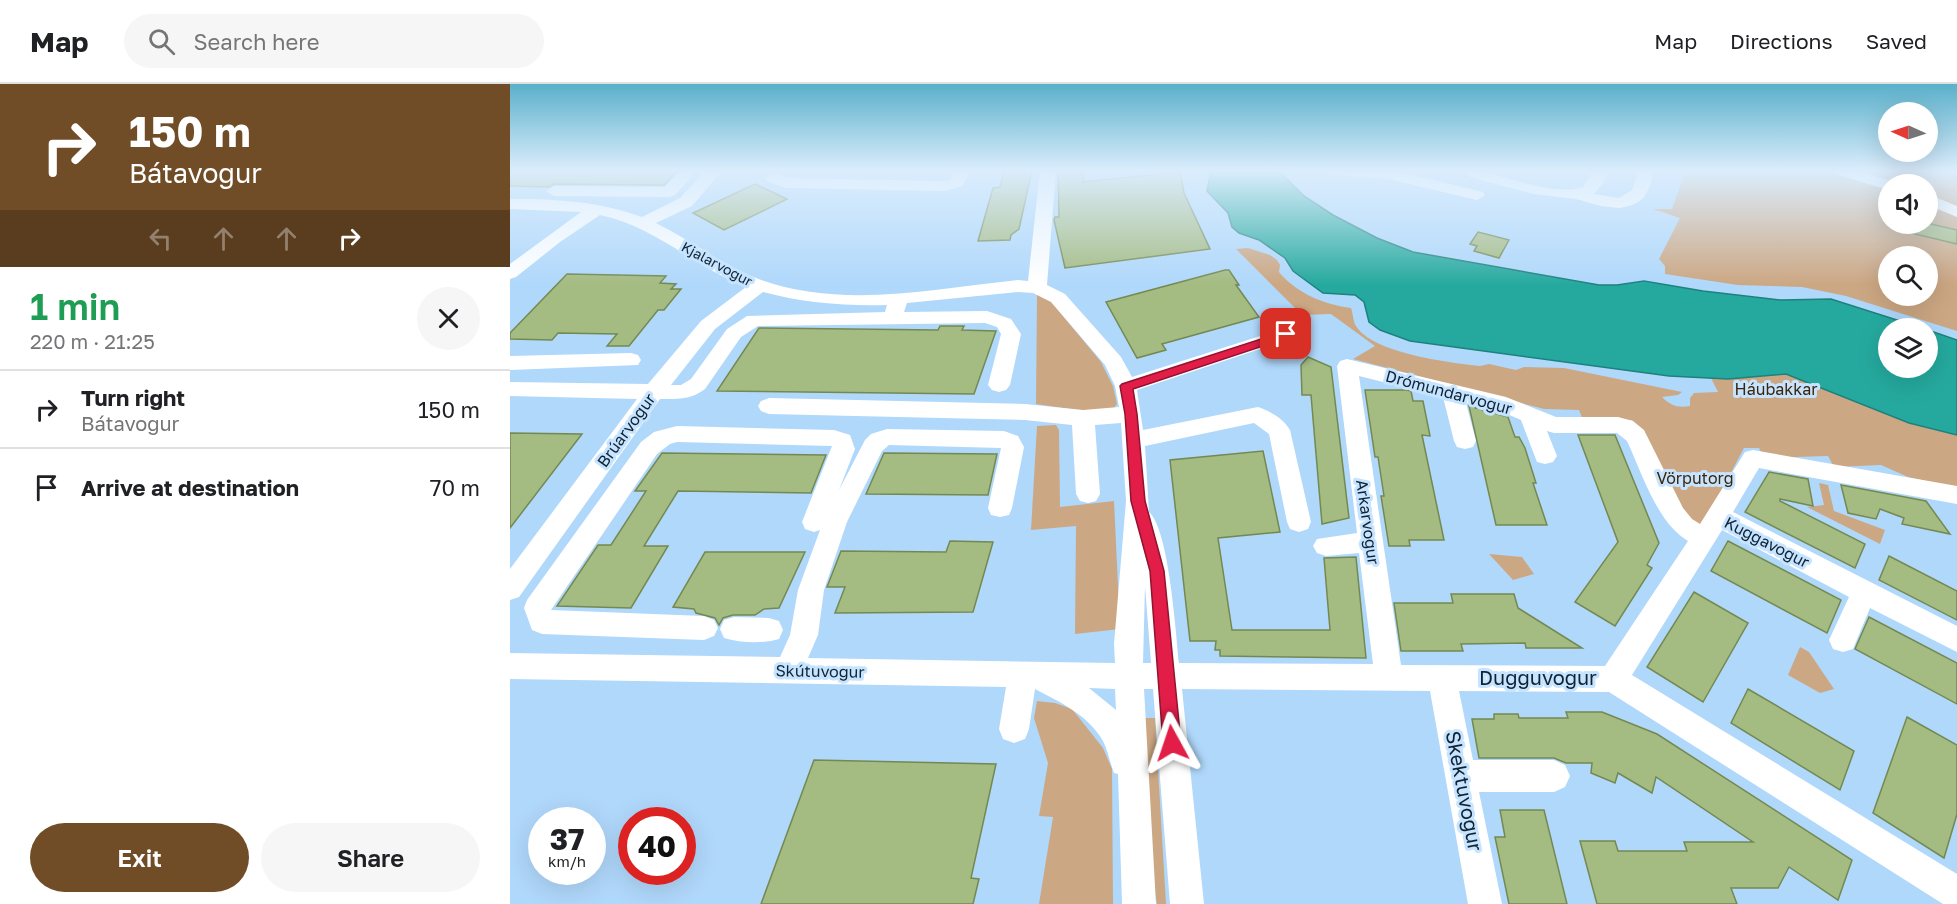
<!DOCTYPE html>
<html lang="en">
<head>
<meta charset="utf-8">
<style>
	:root { --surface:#fff; --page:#f6f6f6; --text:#202124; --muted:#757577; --line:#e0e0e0; --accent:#714d27 }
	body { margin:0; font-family:"Golos Text",sans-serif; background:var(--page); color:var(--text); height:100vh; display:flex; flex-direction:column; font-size:22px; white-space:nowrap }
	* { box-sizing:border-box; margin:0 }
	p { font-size:20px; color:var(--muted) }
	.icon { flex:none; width:33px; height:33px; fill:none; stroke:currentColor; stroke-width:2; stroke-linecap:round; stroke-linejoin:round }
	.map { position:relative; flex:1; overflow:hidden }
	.sheet { display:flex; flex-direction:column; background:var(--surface); width:510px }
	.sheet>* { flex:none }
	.banner { background:#714d27; color:#fff; overflow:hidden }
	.needle { width:39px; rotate:273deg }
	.controls { position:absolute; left:1368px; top:18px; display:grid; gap:12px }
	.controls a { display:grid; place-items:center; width:60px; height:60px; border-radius:50%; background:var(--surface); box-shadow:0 6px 24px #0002; font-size:30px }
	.speed { position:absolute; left:18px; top:723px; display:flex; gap:12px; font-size:30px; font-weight:700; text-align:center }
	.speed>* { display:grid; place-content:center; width:78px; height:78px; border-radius:50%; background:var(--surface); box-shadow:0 6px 24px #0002; line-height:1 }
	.speed small { font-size:15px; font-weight:400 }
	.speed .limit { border:9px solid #d22; background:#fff; color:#111 }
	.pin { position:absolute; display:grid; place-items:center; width:51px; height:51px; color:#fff; margin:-26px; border-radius:12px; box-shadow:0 3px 9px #0006 }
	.me { position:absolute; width:66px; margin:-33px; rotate:355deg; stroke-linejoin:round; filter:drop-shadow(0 0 4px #0008) }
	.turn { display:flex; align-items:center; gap:21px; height:126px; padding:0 30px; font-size:27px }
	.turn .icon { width:78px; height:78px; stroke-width:2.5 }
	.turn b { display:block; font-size:42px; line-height:51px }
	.lanes { display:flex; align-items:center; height:57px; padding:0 30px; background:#0003; justify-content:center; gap:30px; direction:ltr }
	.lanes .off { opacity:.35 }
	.round { display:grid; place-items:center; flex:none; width:63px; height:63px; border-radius:32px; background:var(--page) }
	.headline { display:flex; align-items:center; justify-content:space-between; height:102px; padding:0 30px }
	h1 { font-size:36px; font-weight:600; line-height:45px; color:#1e9e55 }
	.primary-button { display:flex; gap:12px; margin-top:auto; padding:12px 30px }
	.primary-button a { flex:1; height:69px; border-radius:36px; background:var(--accent); color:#fff; font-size:24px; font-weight:600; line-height:69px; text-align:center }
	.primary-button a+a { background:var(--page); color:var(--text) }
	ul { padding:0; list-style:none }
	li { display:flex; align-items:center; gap:18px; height:78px; padding:0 30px; border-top:2px solid var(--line) }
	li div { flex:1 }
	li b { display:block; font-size:22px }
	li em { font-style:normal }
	header { display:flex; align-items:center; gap:36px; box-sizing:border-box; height:84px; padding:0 30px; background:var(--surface); border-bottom:2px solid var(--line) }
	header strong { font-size:28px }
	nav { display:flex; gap:33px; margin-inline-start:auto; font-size:21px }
	.search { width:420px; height:54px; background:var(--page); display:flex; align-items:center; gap:15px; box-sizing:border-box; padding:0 21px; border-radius:33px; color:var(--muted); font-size:22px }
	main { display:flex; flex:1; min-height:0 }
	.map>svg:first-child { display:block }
	.green { fill:#cca783; fill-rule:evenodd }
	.water { fill:#25a99e; stroke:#1e817e; stroke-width:1.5 }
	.building { fill:#a4bb82; stroke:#748952; stroke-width:1.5 }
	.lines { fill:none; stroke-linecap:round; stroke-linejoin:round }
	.minor { fill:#fff; fill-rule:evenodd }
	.route { fill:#e11d48; stroke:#92132f; stroke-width:1.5 }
	.labels { text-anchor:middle; stroke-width:6; stroke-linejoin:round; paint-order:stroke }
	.far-street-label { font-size:14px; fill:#0f2333; stroke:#c6e4ff }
	.park-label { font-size:16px; fill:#3d2508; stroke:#c6e4ff }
	.street-label { font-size:16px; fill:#0f2333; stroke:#c6e4ff }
	.near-street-label { font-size:20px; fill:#0f2333; stroke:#c6e4ff }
</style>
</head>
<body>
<header>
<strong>Map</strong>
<div class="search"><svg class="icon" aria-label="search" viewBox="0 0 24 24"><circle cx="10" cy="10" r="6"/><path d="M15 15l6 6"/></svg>Search here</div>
<nav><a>Map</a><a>Directions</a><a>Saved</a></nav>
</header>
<main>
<section class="sheet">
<div class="banner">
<div class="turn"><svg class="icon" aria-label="right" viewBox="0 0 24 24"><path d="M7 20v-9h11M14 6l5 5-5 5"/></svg><div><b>150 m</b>Bátavogur</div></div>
<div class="lanes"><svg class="icon off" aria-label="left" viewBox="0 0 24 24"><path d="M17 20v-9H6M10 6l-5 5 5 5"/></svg><svg class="icon off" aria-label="ahead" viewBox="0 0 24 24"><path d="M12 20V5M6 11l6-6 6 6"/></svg><svg class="icon off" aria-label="ahead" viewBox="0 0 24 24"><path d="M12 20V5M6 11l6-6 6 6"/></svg><svg class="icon" aria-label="right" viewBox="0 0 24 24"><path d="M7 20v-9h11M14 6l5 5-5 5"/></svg></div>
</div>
<div class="headline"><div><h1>1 min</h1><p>220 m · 21:25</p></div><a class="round"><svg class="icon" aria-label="close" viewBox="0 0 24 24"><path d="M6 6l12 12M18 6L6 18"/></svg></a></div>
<ul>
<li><svg class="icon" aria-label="right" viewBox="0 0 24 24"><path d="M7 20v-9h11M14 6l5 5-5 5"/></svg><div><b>Turn right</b><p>Bátavogur</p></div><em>150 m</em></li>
<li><svg class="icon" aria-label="arrive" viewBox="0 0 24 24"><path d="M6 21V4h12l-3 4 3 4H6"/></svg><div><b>Arrive at destination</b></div><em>70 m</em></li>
</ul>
<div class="primary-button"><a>Exit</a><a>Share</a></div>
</section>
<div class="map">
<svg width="1447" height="820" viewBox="0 0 1447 820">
	<rect width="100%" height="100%" fill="#b0d8fb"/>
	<!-- green -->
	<g class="green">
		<path d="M 1176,86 L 1322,86 L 1378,103 L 1378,140 L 1418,140 L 1418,118 L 1447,130 L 1447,247 L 1336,212 L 1292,203 L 1228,201 L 1155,190 L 1155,182 L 1149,175 L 1170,134 L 1143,125 L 1162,125 ZM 1378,172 L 1418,172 L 1418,212 L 1378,212 Z"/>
		<polygon points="1340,86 1420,86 1447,90 1447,124 1418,112 1418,100 1387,100"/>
		<path d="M 738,164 L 760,171 L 767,176 L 770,181 L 769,188 C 786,209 815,221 841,224 C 843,229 843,238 846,242 C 862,269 941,279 970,282 L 979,280 L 1006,286 L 1014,283 L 1054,284 L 1172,308 L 1168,311 L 1152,313 C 1161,322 1168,324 1180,322 L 1180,314 L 1184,309 L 1208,308 L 1168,228 L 1378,284 L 1447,296 L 1447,404 L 1398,393 L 1371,381 L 1324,383 L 1318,372 L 1254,374 L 1249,364 L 1234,364 L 1192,444 L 1174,432 L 1122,336 L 1073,336 L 1069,326 L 1034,325 L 843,275 L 865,262 L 821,230 L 792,231 L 726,165 Z"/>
		<polygon points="527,210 539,215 591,278 603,302 607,320 603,325 581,328 526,320"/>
		<polygon points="546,341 549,346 550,423 604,417 610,545 565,550 566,442 521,446 527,342"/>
		<polygon points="1309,399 1318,401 1324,427 1375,446 1370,460 1297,423 1314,421"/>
		<polygon points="979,470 1012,473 1024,490 1003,496"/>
		<polygon points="1290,563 1299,568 1324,605 1310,609 1278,591"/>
		<polygon points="527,617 545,619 562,625 593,664 602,685 603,820 529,820 543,733 529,732 538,679 524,634"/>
		<polygon points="628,634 645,634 656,820 647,820 637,769"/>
	</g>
	<!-- water -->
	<polygon class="water" points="701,86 768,86 794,112 823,131 867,154 903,168 1089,201 1107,201 1134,197 1193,207 1271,216 1321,215 1412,244 1378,244 1378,284 1418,284 1418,246 1447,256 1447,351 1399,339 1276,290 1218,295 1159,292 900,257 870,246 859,238 854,218 845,211 813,209 783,187 775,174 749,156 729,149 722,143 718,129 697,107"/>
	<!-- building -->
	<g class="building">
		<polygon points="0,86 168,86 154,101 44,100 39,103 0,102"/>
		<polygon points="494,86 522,86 509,145 501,151 500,156 468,157 483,104 490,103"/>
		<polygon points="548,86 573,86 573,98 670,88 674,109 700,165 555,184 544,136 545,133 549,133"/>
		<polygon points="245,100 277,115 214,146 183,129"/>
		<polygon points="1385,140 1421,140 1447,146 1447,160 1384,145"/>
		<polygon points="968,148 999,156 989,174 964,167 967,162 960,160"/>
		<polygon points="715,186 719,186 729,201 726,201 749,233 652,260 656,266 627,274 596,218"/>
		<polygon points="57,190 156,192 150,199 166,200 161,205 171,205 154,226 148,226 119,262 97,262 107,250 48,249 42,256 0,255 0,249"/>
		<polygon points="430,242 454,242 452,246 486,247 464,310 207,307 249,244 428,246"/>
		<polygon points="798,273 821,283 839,434 812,440 801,311 792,311 791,281"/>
		<polygon points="855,306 897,306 901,307 903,317 913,317 920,352 912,351 934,456 899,456 900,462 879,462 871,412 874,412 868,373 865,373"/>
		<polygon points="959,322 998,333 1005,353 1009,353 1015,364 1026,399 1023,399 1037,441 986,441"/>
		<polygon points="0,349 72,350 0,444"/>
		<polygon points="1068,351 1105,351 1149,459 1137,481 1142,484 1105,542 1065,518 1108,458"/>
		<polygon points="753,367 770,448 708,454 722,546 820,546 814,474 846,473 856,574 710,572 710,566 705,566 706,557 680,557 660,376"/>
		<polygon points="152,369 316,371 301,409 168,407 134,462 158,462 121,524 47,522 88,461 101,461 136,407 125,407"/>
		<polygon points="374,369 487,370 478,411 356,410"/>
		<polygon points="1259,388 1298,395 1303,422 1270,415 1270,417 1355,460 1345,484 1235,428"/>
		<polygon points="1331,401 1416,417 1440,450 1392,440 1394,434 1370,425 1366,435 1338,429"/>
		<polygon points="440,457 483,458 463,528 325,529 335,503 317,503 331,467 436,468"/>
		<polygon points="1218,457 1331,516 1317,549 1201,487"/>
		<polygon points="195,468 295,468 269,524 254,525 245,531 223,531 213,534 209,541 205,534 186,529 184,525 163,523"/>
		<polygon points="1379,472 1447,507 1447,536 1369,496"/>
		<polygon points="1184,508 1238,539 1193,618 1137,583"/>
		<polygon points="941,510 1004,510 1008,524 1072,564 1016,564 1015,559 951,560 953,567 891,567 884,519 943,519"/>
		<polygon points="1359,533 1447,579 1447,620 1345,565"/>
		<polygon points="1238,605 1344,667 1330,706 1221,639"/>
		<polygon points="1056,628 1092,628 1147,650 1342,776 1328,816 1279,783 1268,804 1221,804 1227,820 1087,820 1070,757 1105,757 1108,767 1177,767 1174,758 1243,758 1146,693 1142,709 1108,689 1105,699 1081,689 1082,679 1056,679 1044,674 969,674 962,635 984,635 984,630 1008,630 1009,634 1058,634"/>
		<polygon points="1397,633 1447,661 1447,730 1434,774 1363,729"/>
		<polygon points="304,676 486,680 461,794 469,795 463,820 251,820"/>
		<polygon points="990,726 1034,726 1057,820 999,820 985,753 995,753"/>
	</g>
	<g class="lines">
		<!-- minor -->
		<g class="minor">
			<polygon points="171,86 188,86 165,111 159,113 44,112 36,107 44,102 155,103"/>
			<path d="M 196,86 L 213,86 L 182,122 L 146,139 C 179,155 208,178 241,192 C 324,227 422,205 508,196 L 518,197 L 530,86 L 546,86 L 537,201 L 555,210 L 611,273 L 622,293 L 769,246 L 776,244 L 783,246 L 786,250 L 783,254 L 627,306 L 633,346 L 748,323 C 760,327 774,335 780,346 L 801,438 L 798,445 L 789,448 L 780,445 L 777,438 L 759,350 L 744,339 L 635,362 L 639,428 C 659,445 666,550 669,579 L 863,580 L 849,469 L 816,472 L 807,469 L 803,462 L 807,455 L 847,449 L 827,282 L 830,277 L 837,275 L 996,313 L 1046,333 L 1108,333 L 1123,337 L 1134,346 L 1173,424 L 1182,435 L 1190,440 L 1235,368 L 1243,366 L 1447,402 L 1447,420 L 1249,384 L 1223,428 L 1447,542 L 1447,568 L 1360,524 L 1343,565 L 1333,568 L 1323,565 L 1319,556 L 1339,513 L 1212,446 L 1122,591 L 1447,790 L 1447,820 L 1433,820 L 1099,608 L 949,607 L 963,676 L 1044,676 L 1055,681 L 1060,692 L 1055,703 L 1044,708 L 969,708 L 992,820 L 958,820 L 920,607 L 672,605 L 694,820 L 660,820 L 643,605 L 634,605 L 646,820 L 612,820 L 608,690 L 604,689 C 600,679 598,667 593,657 C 578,631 550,618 525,605 L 519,645 L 515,655 L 504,659 L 493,655 L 489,645 L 496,603 L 0,595 L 0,569 L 270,573 L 280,551 L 288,506 L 310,446 L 304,448 L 295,445 L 292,438 L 322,362 L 167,358 L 160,360 L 147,370 L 41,526 L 194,532 L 204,536 L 208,544 L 204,552 L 194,556 L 32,550 L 22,546 L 14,524 L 17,516 L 131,358 L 144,348 L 167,342 L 324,346 L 340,351 L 345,365 L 329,406 L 355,356 L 361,350 L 377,345 L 494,347 L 508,352 L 514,363 L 502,424 L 499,431 L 490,433 L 481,431 L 478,424 L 491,364 L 379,361 L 372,367 L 337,438 L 314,506 L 308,551 L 298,574 L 605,579 L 604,560 L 616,417 L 611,339 L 585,341 L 590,410 L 586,417 L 578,419 L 570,417 L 566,410 L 562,341 L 515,336 L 259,330 L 251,327 L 248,322 L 251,317 L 259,314 L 515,320 L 573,326 L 609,323 L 605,302 L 595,281 L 541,218 L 523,209 L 508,208 L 397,219 L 394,228 L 477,227 L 501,235 L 511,250 L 500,301 L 496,306 L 489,308 L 482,306 L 478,301 L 491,250 L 487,243 L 475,239 L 248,242 L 231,253 L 195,305 C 181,316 167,315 150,315 L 9,513 L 0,516 L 0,485 L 127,315 L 0,312 L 0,298 L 138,300 L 191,237 L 236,203 C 185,183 144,142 90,131 L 50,158 L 6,193 L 0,195 L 0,180 L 71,128 L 0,125 L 0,115 C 45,115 89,117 132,133 L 170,114 ZM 253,208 C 294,219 334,222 377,221 L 375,228 L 237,232 L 217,245 L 181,295 L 171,301 L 161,301 L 205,245 ZM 849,292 L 933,313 L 944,357 L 947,363 L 955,365 L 963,363 L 966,357 L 956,319 L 990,327 L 1011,336 L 1027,378 L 1035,380 L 1043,378 L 1047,372 L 1037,347 L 1044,349 L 1107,349 L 1117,357 C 1132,389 1147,439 1178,457 L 1095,582 L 891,581 ZM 635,502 L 641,579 L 633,579 ZM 579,604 L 605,605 L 606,626 Z"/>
			<polygon points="446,86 462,86 452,102 435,107 276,104 257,97 255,94 263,89 278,94 435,97 440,96"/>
			<polygon points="816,86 881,86 973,108 975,111 967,116 878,95 824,91"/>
			<path d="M 960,86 L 976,86 L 975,88 C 1002,95 1046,112 1073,103 L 1083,86 L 1099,86 L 1093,99 L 1084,110 L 1109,114 L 1122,106 L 1129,86 L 1145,86 C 1137,110 1136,120 1109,124 L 1091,122 L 1066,115 L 1024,110 L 959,93 L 957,90 Z"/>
			<polygon points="1320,86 1345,86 1384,98 1386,100 1378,100 1378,106 1322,89"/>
			<polygon points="1418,110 1447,122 1447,133 1418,121"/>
			<polygon points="121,269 128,271 131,276 128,281 0,286 0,272"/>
			<path d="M 224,533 L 259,534 L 269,537 L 273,546 L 269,555 C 253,560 230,559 214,554 L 210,545 L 214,536 Z"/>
		</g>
	</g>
	<!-- sky -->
	<linearGradient id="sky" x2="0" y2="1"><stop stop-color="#5ab0ca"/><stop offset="0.43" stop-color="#dbedfd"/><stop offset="1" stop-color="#dbedfd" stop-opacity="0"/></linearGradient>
	<rect width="1447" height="201" fill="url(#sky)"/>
	<!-- route -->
	<polygon class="route" points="776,247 781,250 780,253 623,305 627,330 635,417 654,487 671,659 668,665 662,667 656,665 653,659 640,487 621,417 615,330 610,302 612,300"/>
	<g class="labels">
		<!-- far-street labels -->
		<g class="far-street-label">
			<text transform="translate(207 180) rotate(28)" y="5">Kjalarvogur</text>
		</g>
		<!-- park labels -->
		<g class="park-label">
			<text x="1266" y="311">Háubakkar</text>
			<text x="1185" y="400">Vörputorg</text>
		</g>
		<!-- street labels -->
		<g class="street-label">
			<text transform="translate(939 308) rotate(15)" y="6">Drómundarvogur</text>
			<text transform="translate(116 346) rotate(-54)" y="6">Brúarvogur</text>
			<text transform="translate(858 438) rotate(82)" y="6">Arkarvogur</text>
			<text transform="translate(1257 458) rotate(27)" y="6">Kuggavogur</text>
			<text transform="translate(310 587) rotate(1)" y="6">Skútuvogur</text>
		</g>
		<!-- near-street labels -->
		<g class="near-street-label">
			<text x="1028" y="601">Dugguvogur</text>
			<text transform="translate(954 707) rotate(79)" y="7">Skektuvogur</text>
		</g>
	</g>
</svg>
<div class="controls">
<a><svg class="needle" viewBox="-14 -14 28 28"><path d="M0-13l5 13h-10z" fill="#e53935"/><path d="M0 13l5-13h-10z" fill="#757577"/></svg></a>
<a><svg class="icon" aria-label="sound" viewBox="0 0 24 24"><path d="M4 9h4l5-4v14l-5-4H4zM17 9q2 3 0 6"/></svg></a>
<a><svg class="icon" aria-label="search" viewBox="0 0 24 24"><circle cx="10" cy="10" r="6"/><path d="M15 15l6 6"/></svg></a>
<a><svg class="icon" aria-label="layers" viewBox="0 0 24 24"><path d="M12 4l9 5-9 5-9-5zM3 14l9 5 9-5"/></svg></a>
</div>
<div class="speed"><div>37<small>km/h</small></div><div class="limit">40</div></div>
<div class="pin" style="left:776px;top:250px;background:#d93025"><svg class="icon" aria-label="arrive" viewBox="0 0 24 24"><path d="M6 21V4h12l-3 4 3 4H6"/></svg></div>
<svg class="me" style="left:662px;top:659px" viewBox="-20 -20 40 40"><path d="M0-17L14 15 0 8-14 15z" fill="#e11d48" stroke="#fff" stroke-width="4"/></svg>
</div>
</main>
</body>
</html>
